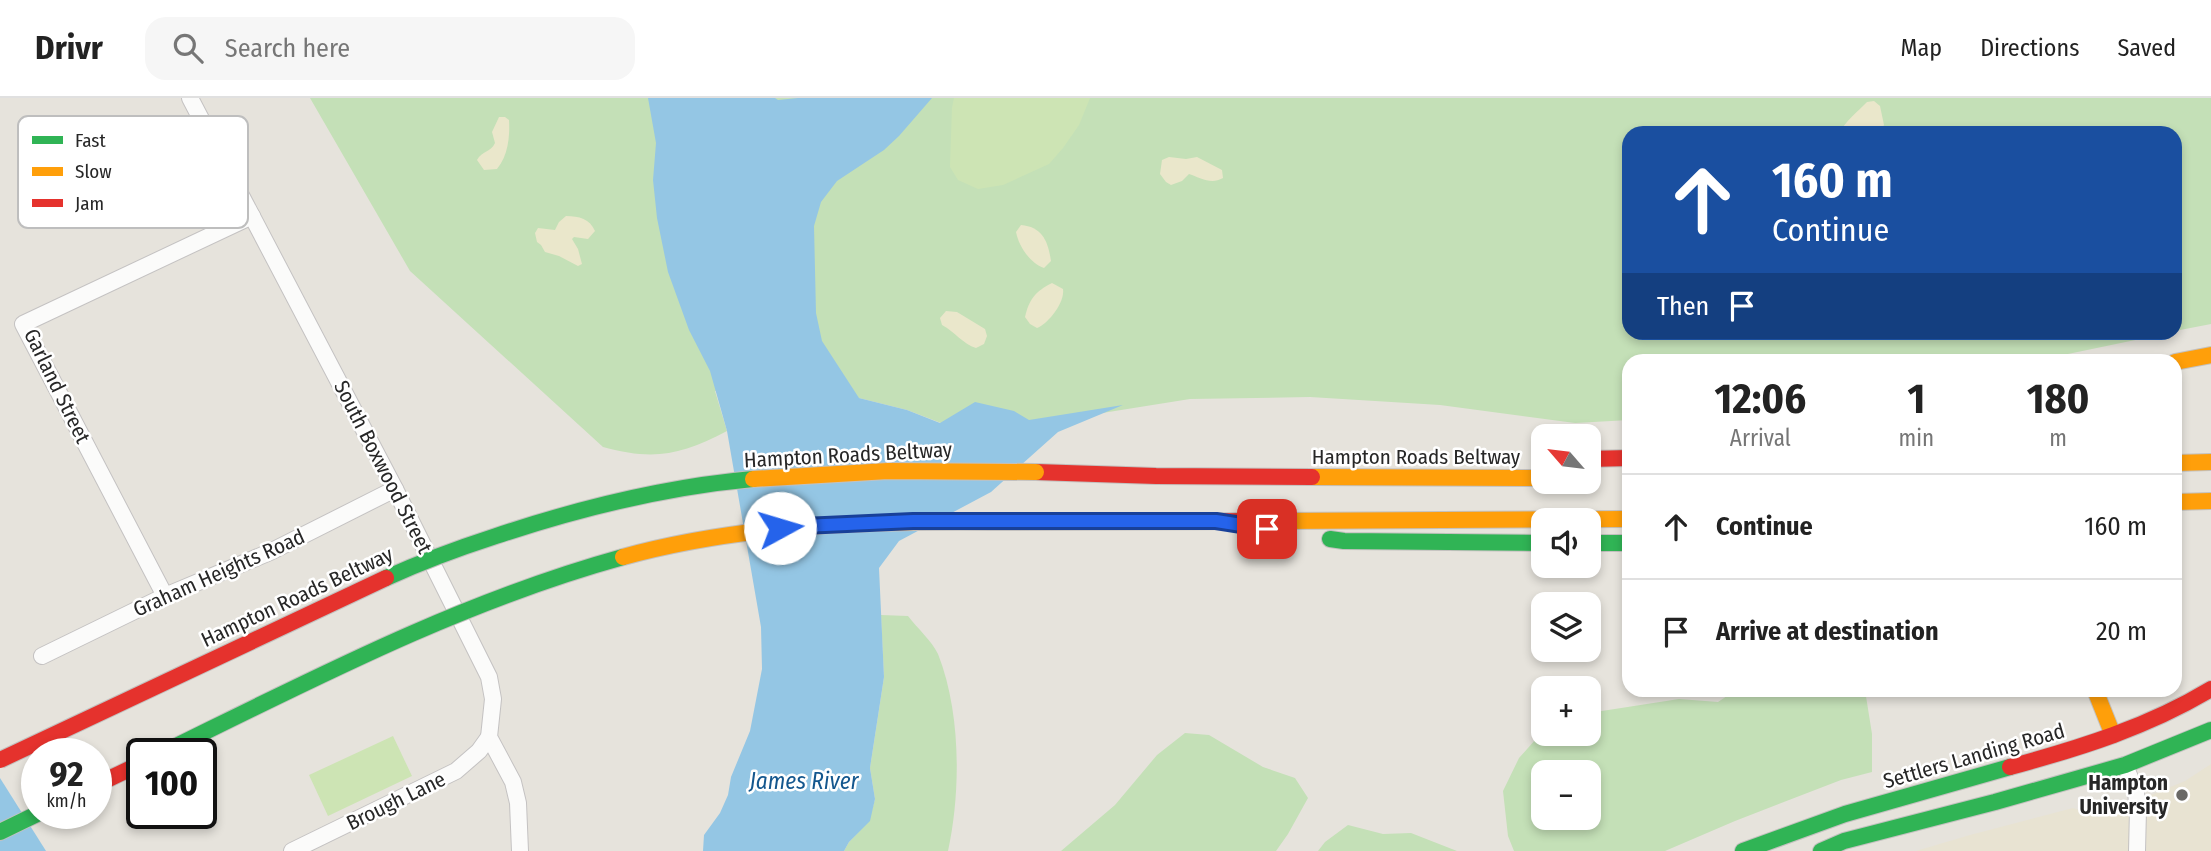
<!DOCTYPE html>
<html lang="en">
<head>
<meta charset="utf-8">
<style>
	:root { --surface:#fff; --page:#f6f6f6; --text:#222; --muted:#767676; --line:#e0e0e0 }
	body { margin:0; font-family:"Fira Sans Condensed",sans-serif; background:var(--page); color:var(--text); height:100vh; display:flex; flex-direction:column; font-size:26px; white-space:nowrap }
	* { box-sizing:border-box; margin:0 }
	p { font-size:23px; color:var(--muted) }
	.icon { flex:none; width:38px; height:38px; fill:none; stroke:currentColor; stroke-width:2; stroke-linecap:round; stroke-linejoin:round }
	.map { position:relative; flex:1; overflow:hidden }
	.sheet { position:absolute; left:1622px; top:256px; width:560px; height:343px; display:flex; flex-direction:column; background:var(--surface); border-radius:21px; box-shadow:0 4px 10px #0003 }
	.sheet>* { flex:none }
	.top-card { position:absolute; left:1622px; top:28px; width:560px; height:214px; border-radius:21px; box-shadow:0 4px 10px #0003; background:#1a4fa0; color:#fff; overflow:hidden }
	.needle { width:46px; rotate:298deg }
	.tools { position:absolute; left:1531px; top:326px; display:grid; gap:14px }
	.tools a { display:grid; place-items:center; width:70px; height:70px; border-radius:14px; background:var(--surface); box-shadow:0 4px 10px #0003; font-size:35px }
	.speed { position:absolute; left:21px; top:640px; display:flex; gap:14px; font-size:35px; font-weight:700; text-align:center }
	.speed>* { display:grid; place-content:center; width:91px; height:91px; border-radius:50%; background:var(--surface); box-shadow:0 4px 10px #0003; line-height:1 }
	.speed small { font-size:18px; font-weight:400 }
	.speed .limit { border:4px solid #111; border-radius:10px; background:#fff; color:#111 }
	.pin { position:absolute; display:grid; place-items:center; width:60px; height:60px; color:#fff; margin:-30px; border-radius:14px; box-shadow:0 4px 10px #0006 }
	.me { position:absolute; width:77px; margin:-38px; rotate:84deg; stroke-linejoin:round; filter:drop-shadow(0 0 5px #0008) }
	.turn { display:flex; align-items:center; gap:24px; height:147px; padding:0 35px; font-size:32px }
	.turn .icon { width:91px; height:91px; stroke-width:2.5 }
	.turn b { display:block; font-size:49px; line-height:60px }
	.then { display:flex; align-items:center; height:66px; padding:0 35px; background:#0003; gap:14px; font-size:26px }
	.eta { display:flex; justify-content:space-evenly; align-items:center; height:119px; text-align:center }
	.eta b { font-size:42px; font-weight:700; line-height:49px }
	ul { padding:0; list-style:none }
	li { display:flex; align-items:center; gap:21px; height:105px; padding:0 35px; border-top:2px solid var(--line) }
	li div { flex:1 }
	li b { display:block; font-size:26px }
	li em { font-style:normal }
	header { display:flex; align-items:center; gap:42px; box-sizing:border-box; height:98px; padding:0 35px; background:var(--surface); border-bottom:2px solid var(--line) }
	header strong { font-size:33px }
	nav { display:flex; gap:38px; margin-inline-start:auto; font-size:24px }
	.search { width:490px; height:63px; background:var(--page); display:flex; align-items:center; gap:18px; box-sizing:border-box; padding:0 24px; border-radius:21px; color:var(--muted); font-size:26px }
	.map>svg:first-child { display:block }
	.education { fill:#e8e3d2 }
	.green { fill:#c4e0b7; fill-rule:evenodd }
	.sand { fill:#eae7cb }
	.pitch { fill:#cde4b4 }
	.water { fill:#94c6e4 }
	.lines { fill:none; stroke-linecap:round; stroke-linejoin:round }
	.street-casing { stroke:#c4c2c2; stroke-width:18 }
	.fast-casing { stroke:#c3c1bf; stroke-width:18 }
	.slow-casing { stroke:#c3c1bf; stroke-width:18 }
	.jam-casing { stroke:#c3c1bf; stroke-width:18 }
	.street { stroke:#fbfbfa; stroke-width:16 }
	.fast { stroke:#30b455; stroke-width:16 }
	.slow { stroke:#ff9f0a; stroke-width:16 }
	.jam { stroke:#e5322d; stroke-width:16 }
	.fast-bridge-casing { stroke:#c3c1bf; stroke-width:18; stroke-linecap:butt }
	.slow-bridge-casing { stroke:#c3c1bf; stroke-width:18; stroke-linecap:butt }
	.jam-bridge-casing { stroke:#c3c1bf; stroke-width:18; stroke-linecap:butt }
	.fast-bridge { stroke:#30b455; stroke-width:16 }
	.slow-bridge { stroke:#ff9f0a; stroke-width:16 }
	.jam-bridge { stroke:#e5322d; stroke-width:16 }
	.route-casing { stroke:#184099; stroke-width:18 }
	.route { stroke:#2563eb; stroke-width:12 }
	.poi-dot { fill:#6a6966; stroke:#fff; stroke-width:2.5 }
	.labels { text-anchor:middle; stroke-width:5; stroke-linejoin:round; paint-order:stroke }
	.street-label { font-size:21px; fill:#272727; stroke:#fff }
	.poi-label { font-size:21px; font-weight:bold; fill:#272727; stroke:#fff; text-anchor:end }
	.water-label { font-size:23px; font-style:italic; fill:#14578e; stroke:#fff }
	.key { fill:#fff; stroke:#bebebe; stroke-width:2 }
	.key-label { font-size:19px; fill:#272727 }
</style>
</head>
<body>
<header>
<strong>Drivr</strong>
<div class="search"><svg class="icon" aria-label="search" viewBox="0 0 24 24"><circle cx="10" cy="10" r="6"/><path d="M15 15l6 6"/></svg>Search here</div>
<nav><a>Map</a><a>Directions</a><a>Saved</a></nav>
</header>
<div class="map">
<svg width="2211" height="753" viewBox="0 0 2211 753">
	<rect width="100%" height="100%" fill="#e6e3dc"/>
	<!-- education -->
	<polygon class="education" points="2211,666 2211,753 1916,753 1970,737 2073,710 2098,719 2185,683"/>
	<!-- green -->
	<g class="green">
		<path d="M 310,0 L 2211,0 L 2211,226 L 2175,233 L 2175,35 L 1629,35 L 1629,234 L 2169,235 L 2039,262 L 1629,262 L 1629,322 L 1575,325 L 1440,307 L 1310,299 L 1190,301 L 1046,324 L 941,325 L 907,312 L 859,300 L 715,293 L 727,333 C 681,357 654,363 603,349 L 410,173 Z"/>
		<path d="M 881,517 L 908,518 C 917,530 932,543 938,556 C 961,614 961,693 948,753 L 844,753 L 849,744 L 869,723 L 875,701 L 870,670 L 884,579 Z"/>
		<path d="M 1736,592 L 1865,592 L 1872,636 L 1872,674 L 1841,682 L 1735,723 L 1665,753 L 1514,753 L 1508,738 L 1503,693 L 1519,660 L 1543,633 L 1544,635 L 1589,635 L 1589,615 L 1679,601 L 1718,604 ZM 1544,674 L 1589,674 L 1589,719 L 1544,719 Z"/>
		<polygon points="1185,635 1209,637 1263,669 1295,680 1308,700 1288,736 1276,753 1061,753 1115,707 1157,657"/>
		<polygon points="1348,727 1383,736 1411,735 1457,753 1318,753 1325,744"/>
	</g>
	<!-- sand -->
	<g class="sand">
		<path d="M 1874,3 L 1880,8 L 1884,27 L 1880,34 L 1839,35 C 1846,23 1857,14 1867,4 Z"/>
		<path d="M 499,19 L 505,19 L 509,22 C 510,39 508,58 497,71 L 484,72 L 477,62 C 482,53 491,54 495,45 L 492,34 Z"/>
		<path d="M 1169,59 L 1186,61 L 1197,59 L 1222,72 L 1223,80 C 1211,87 1201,80 1189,76 L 1182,83 L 1171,87 L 1166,84 L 1160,76 L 1162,62 Z"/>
		<path d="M 566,118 C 579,118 590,121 595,133 L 588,141 L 574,139 L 572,141 L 578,151 L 582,166 L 578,168 L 559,158 L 545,154 L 541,147 L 537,144 L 535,135 L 538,130 L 555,132 L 559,124 Z"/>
		<path d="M 1021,127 C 1043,129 1048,144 1051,163 L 1044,170 C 1030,165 1019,149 1016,134 Z"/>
		<path d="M 1052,185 L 1063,191 C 1065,204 1049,225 1037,230 L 1030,226 L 1025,219 C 1029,201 1036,193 1052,185 Z"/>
		<path d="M 946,213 L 957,214 L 985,231 L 987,238 L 984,246 L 976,250 C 963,246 955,234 942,227 L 940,220 Z"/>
	</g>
	<!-- pitch -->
	<g class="pitch">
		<polygon points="954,0 1090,0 1079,27 1063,50 1049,66 1003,87 978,91 958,82 950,69 952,10"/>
		<polygon points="393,638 412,678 328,718 309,677"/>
	</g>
	<!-- water -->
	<g class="water">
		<polygon points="648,0 775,0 778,2 798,0 932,0 899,38 884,52 837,83 821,104 814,128 816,215 822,243 859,300 907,312 940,325 975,304 1014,313 1029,322 1123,307 1058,334 991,394 899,443 879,470 884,579 870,670 875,701 870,723 849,744 844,753 703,753 704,737 720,715 728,697 731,679 750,633 762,571 761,529 727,333 710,273 689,232 668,174 657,120 653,82 656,45"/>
		<polygon points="0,680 46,753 0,753"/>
	</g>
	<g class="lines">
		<!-- street casing -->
		<g class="street-casing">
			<g id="street">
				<polyline points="190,0 395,391 489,579 493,601 489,639 513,684 518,705 520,753"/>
				<polyline points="165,498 23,226 252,118"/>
				<polyline points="42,558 165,498 270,454 395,391"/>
				<polyline points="2125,667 2136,695 2138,712 2137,753"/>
				<polyline points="292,753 456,673 479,653 489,639"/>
			</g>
		</g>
		<!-- fast casing -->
		<g class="fast-casing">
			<g id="fast">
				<polyline points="1330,441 1344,443 1544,445"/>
				<polyline points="1589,445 1629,445"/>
				<polyline points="0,734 37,716"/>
				<polyline points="1743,753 1845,716 2010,669"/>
				<polyline points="1821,753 1844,743 1995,704 2125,667 2211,632"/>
			</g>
		</g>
		<!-- slow casing -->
		<g class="slow-casing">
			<g id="slow">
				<polyline points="2175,264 2211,257"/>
				<polyline points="2175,365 2211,364"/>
				<polyline points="1312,379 1544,380"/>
				<polyline points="2175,404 2211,403"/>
				<polyline points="1275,423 1629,421"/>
				<polyline points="2095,592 2113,637"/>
			</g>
		</g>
		<!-- jam casing -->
		<g class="jam-casing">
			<g id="jam">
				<polyline points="1589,361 1629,360"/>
				<polyline points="1036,374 1156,378 1312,379"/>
				<polyline points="991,424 1275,423"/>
				<path d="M 2010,669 C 2080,650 2148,629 2211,591"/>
				<polyline points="96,687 142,665"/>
			</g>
		</g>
		<!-- street -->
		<use href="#street" class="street"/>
		<!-- fast -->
		<use href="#fast" class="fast"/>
		<!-- slow -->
		<use href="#slow" class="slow"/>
		<!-- jam -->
		<use href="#jam" class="jam"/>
		<!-- fast-bridge casing -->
		<g class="fast-bridge-casing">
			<g id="fast-bridge">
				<path d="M 386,480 C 421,464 459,450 496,438 C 580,410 664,389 753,381"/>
				<path d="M 160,656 C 311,582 460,504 623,459"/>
			</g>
		</g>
		<!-- slow-bridge casing -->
		<g class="slow-bridge-casing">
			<g id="slow-bridge">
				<polyline points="753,381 888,373 1036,374"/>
				<path d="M 623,459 C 743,426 867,423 991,424"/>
			</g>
		</g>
		<!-- jam-bridge casing -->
		<g class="jam-bridge-casing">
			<polyline id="jam-bridge" points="0,662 386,480"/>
		</g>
		<!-- fast-bridge -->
		<use href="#fast-bridge" class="fast-bridge"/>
		<!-- slow-bridge -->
		<use href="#slow-bridge" class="slow-bridge"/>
		<!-- jam-bridge -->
		<use href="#jam-bridge" class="jam-bridge"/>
	</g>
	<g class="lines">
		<!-- route casing -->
		<g class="route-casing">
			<polyline id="route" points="780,430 803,428 913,423 1216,423 1267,431"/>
		</g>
		<!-- route -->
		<use href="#route" class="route"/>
	</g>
	<!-- markers -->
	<circle class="poi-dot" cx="2182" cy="697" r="7"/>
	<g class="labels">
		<!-- street labels -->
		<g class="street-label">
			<text transform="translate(57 288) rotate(64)" y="7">Garland Street</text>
			<text transform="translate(848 357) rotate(-3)" y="7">Hampton Roads Beltway</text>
			<text x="1416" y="366">Hampton Roads Beltway</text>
			<text transform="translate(383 369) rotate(63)" y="7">South Boxwood Street</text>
			<text transform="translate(219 475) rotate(-24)" y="7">Graham Heights Road</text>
			<text transform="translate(297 499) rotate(-25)" y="7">Hampton Roads Beltway</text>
			<text transform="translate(1974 658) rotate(-16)" y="7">Settlers Landing Road</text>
			<text transform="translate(396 703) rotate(-26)" y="7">Brough Lane</text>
		</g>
		<!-- poi labels -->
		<g class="poi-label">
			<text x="2168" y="692">Hampton<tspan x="2168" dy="24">University</tspan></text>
		</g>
		<!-- water labels -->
		<g class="water-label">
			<text x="804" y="691">James River</text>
		</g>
	</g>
	<!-- legend -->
	<rect x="18" y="18" width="230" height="112" rx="10" class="key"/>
	<rect x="32" y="38" width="31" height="8" fill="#30b455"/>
	<rect x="32" y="69" width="31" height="9" fill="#ff9f0a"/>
	<rect x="32" y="101" width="31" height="8" fill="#e5322d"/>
	<g class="key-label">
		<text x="75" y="49">Fast</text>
		<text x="75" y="80">Slow</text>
		<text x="75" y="112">Jam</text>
	</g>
</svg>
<div class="tools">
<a><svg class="needle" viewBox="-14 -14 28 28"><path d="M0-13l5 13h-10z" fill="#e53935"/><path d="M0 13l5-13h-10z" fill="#767676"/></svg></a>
<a><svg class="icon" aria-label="sound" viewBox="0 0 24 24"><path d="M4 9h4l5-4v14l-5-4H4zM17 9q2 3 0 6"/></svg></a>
<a><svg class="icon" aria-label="layers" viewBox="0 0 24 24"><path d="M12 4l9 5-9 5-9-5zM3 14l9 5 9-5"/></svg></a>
<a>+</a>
<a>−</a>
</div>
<div class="speed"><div>92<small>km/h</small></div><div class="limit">100</div></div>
<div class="pin" style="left:1267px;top:431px;background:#d93025"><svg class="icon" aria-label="arrive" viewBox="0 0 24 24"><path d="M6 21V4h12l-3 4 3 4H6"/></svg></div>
<svg class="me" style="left:780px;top:430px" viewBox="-20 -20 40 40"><circle r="19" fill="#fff"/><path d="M0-13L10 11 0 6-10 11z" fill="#2563eb"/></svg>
<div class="top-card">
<div class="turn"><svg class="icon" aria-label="ahead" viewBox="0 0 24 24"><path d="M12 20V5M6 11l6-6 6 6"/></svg><div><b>160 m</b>Continue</div></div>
<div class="then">Then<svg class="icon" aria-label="arrive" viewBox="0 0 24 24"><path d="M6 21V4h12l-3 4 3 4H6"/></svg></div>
</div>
<section class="sheet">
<div class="eta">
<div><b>12:06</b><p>Arrival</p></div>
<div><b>1</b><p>min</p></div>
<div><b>180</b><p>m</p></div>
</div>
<ul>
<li><svg class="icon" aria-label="ahead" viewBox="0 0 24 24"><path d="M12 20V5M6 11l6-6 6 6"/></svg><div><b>Continue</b></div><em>160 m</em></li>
<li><svg class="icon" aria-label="arrive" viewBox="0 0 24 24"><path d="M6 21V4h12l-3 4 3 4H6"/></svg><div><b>Arrive at destination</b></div><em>20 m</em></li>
</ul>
</section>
</div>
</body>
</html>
